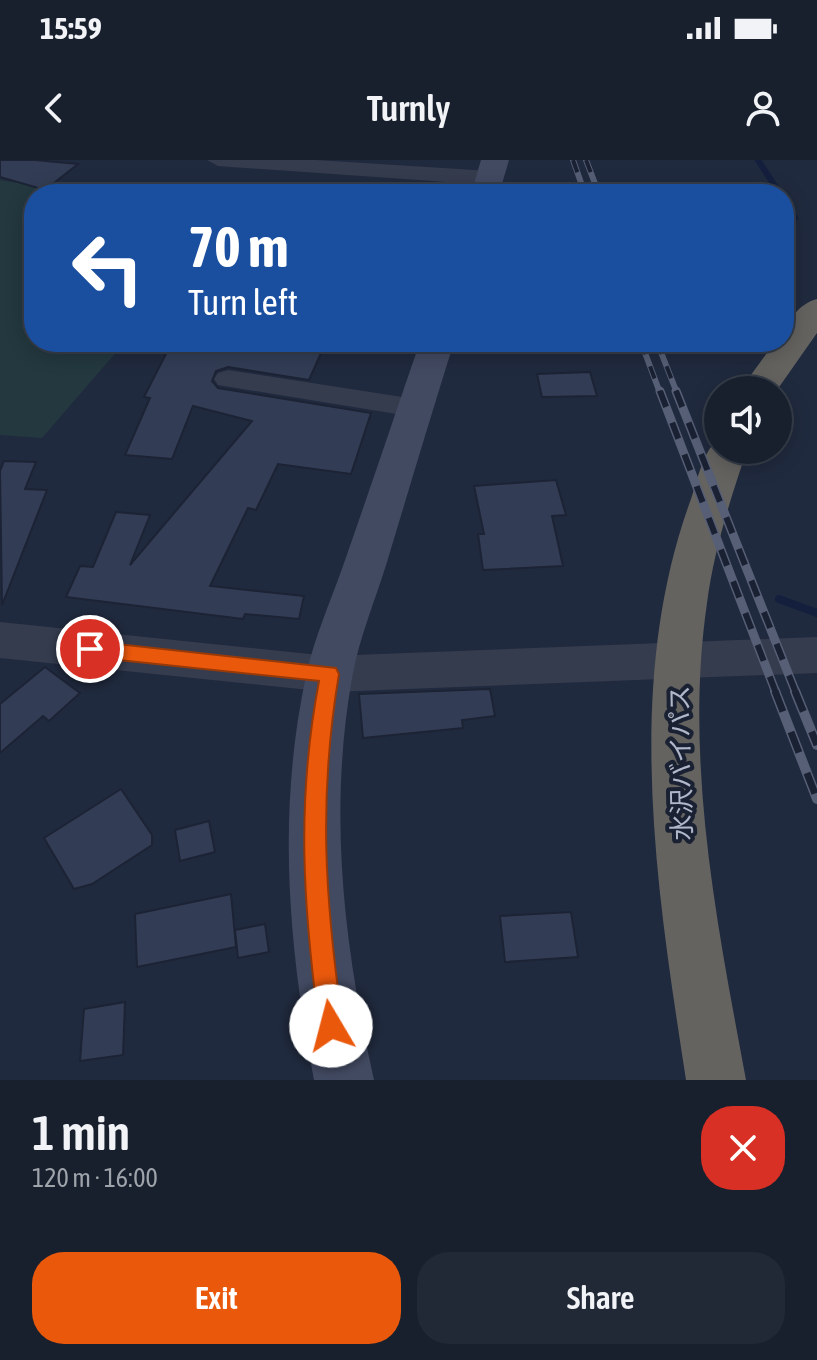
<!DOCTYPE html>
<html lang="en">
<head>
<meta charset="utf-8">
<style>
	:root { --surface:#18202e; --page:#212836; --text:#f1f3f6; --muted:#9fa3aa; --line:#363e4a; --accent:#ea580c }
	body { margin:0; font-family:"Asap Condensed","Noto Sans JP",sans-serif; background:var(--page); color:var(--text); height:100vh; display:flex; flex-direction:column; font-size:30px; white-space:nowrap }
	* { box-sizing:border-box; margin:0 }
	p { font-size:26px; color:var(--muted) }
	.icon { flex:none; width:44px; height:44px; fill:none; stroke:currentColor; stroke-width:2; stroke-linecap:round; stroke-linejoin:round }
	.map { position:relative; height:920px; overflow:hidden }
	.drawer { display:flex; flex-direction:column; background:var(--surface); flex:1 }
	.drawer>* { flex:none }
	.guide { position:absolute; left:24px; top:24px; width:770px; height:168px; border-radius:32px; box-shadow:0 4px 20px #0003,0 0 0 2px var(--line); background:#1a4fa0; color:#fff; overflow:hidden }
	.buttons { position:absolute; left:704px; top:216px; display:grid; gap:16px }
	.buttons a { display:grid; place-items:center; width:88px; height:88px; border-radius:50%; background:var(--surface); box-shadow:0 4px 20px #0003,0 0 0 2px var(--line); font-size:40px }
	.pin { position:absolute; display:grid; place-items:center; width:68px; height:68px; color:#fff; margin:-34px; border:4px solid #fff; border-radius:50%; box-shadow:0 2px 8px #0007 }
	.me { position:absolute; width:88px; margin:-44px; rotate:352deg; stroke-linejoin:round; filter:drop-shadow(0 0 6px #0008) }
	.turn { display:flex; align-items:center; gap:28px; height:168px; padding:0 32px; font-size:36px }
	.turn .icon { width:104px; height:104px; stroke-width:2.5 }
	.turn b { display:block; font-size:56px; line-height:68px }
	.round { display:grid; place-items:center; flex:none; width:84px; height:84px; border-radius:32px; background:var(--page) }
	.summary { display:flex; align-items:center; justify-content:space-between; height:136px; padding:0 32px }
	h1 { font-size:48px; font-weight:600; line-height:60px }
	.cta { display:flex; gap:16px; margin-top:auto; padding:16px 32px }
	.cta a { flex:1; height:92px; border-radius:32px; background:var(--accent); color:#fff; font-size:32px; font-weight:600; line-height:92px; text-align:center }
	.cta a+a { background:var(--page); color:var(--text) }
	.status { display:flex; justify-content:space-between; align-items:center; height:56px; padding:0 40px; background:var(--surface); direction:ltr }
	.status svg { height:22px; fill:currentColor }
	header { display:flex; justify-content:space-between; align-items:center; height:104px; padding:0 32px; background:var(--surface); font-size:36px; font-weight:600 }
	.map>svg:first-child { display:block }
	.green { fill:#23383f }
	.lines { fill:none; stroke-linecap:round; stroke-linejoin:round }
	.stream-far1 { stroke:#131f3d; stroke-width:6 }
	.stream { stroke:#131f3d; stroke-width:8 }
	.building { fill:#323d55; stroke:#1c2335; stroke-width:2 }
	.minor { fill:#353c4e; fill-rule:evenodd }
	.tertiary { fill:#353c4e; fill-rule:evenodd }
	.secondary { fill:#424a62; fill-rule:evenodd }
	.trunk { fill:#646360; fill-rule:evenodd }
	.rail-far2-casing { stroke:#565f76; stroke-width:6 }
	.rail-far1-casing { stroke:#565f76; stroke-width:9 }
	.rail-casing { stroke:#565f76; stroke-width:10 }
	.rail-far2 { stroke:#1a2133; stroke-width:4; stroke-dasharray:13; stroke-linecap:butt }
	.rail-far1 { stroke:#1a2133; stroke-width:6; stroke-dasharray:17; stroke-linecap:butt }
	.rail { stroke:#1a2133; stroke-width:7; stroke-dasharray:22; stroke-linecap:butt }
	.route { fill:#ea580c; stroke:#983908; stroke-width:2 }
	.labels { text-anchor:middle; stroke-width:8; stroke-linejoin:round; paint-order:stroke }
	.street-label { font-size:26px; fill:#b0b7ca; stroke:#1a2133 }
</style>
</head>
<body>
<div class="status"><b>15:59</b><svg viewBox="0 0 49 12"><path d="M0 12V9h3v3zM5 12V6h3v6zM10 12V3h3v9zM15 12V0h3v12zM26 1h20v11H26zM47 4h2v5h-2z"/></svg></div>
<header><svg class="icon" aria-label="back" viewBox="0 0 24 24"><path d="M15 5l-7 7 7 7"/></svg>Turnly<svg class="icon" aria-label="person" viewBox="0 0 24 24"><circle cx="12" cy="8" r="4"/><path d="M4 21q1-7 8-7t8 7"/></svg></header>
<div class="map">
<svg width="817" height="920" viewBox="0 0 817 920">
	<rect width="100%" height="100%" fill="#202a3e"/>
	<!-- green -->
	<polygon class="green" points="0,20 88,34 34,34 34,182 125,182 42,278 0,275"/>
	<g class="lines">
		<!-- stream-far1 -->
		<g class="stream-far1">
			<polyline points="758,0 780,34"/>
			<polyline points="784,41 795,58"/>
		</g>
		<!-- stream -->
		<polyline class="stream" points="779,439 817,453"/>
	</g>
	<!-- building -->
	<g class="building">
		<polygon points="0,0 35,0 78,4 45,30 0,17"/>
		<polygon points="172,182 326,182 309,220 228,207 216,211 212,221 218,228 371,253 351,314 278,304 256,350 248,348 210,426 304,436 299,459 245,454 243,459 66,437 80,406 93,407 116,352 150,355 130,405 252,261 193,246 172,299 125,295 150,238 144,237"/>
		<polygon points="590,212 597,236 542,237 537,214"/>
		<polygon points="4,301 36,302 25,329 47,330 2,445 0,311"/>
		<polygon points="556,320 566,355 552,356 563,406 483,410 478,374 484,374 474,326"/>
		<polygon points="45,507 80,533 49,561 43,556 0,593 0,544"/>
		<polygon points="490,529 495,556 462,560 463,568 363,578 359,534"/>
		<polygon points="121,629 152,675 152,685 92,724 74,729 44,678"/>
		<polygon points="209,661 215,692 180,701 175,670"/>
		<polygon points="231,734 236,787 137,807 135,754"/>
		<polygon points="571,752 578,797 505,802 500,756"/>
		<polygon points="265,764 269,792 238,798 235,770"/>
		<polygon points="125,842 123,895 80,901 84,849"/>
	</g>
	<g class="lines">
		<!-- minor -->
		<g class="minor">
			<polygon points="207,0 316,0 490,11 501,18 490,25 218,6"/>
			<polygon points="228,210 415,239 425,241 429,248 425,255 415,257 218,225 214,219 218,213"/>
		</g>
		<!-- tertiary -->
		<polygon class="tertiary" points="0,462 329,496 817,477 817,513 329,532 0,498"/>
		<!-- secondary -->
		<g class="secondary">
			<polygon points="481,0 509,0 499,34 471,34"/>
			<path d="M 420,182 L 454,182 C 431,255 409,329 387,402 C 375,441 359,478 352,518 C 328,654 344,787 374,920 L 314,920 C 288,786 277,651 306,516 C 314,478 330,443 343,406 C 369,332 394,257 420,182 Z"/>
		</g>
		<!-- trunk -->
		<g class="trunk">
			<path d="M 817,139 L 817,173 L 777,230 L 740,230 L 775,182 L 784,182 C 784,164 799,143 817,139 Z"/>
			<path d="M 718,280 L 718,290 L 747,290 C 730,340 714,390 707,443 C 684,601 717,764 746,920 L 686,920 C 657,731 623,524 691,339 C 697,322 703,290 718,280 Z"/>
		</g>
		<!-- rail-far2 casing -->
		<g class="rail-far2-casing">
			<g id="rail-far2">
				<polyline points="573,0 585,34"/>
				<polyline points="586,0 599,34"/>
				<polyline points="641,182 660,233"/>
				<polyline points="657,182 677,233"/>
			</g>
		</g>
		<!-- rail-far1 casing -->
		<g class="rail-far1-casing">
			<g id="rail-far1">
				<polyline points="660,231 776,533"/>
				<polyline points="676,231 796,533"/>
			</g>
		</g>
		<!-- rail casing -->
		<g class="rail-casing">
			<g id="rail">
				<polyline points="775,531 817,639"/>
				<polyline points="795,531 817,585"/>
			</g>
		</g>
		<!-- rail-far2 -->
		<use href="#rail-far2" class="rail-far2"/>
		<!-- rail-far1 -->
		<use href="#rail-far1" class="rail-far1"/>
		<!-- rail -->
		<use href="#rail" class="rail"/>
	</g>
	<!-- route -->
	<path class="route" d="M 90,481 L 336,508 L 339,514 C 318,639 325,741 343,866 L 340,874 L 331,878 L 323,874 L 319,866 C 303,745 296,642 319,521 L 90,497 L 80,489 Z"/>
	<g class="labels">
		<!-- street labels -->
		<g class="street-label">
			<text transform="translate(681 603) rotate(-91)" y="9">水沢バイパス</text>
		</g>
	</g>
</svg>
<div class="buttons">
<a><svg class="icon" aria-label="sound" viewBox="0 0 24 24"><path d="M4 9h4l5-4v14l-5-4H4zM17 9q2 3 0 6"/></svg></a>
</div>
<div class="pin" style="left:90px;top:489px;background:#d93025"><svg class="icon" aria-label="arrive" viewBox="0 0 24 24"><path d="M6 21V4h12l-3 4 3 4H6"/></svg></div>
<svg class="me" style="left:331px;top:866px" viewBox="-20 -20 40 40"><circle r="19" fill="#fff"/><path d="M0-13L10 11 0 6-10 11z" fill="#ea580c"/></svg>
<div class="guide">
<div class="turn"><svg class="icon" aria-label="left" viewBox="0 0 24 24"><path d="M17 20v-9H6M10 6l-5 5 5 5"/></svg><div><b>70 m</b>Turn left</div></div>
</div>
</div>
<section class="drawer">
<div class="summary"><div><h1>1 min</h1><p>120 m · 16:00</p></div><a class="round" style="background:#d93025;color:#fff"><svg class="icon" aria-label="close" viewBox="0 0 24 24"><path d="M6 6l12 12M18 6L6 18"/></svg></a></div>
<div class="cta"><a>Exit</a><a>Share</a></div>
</section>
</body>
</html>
